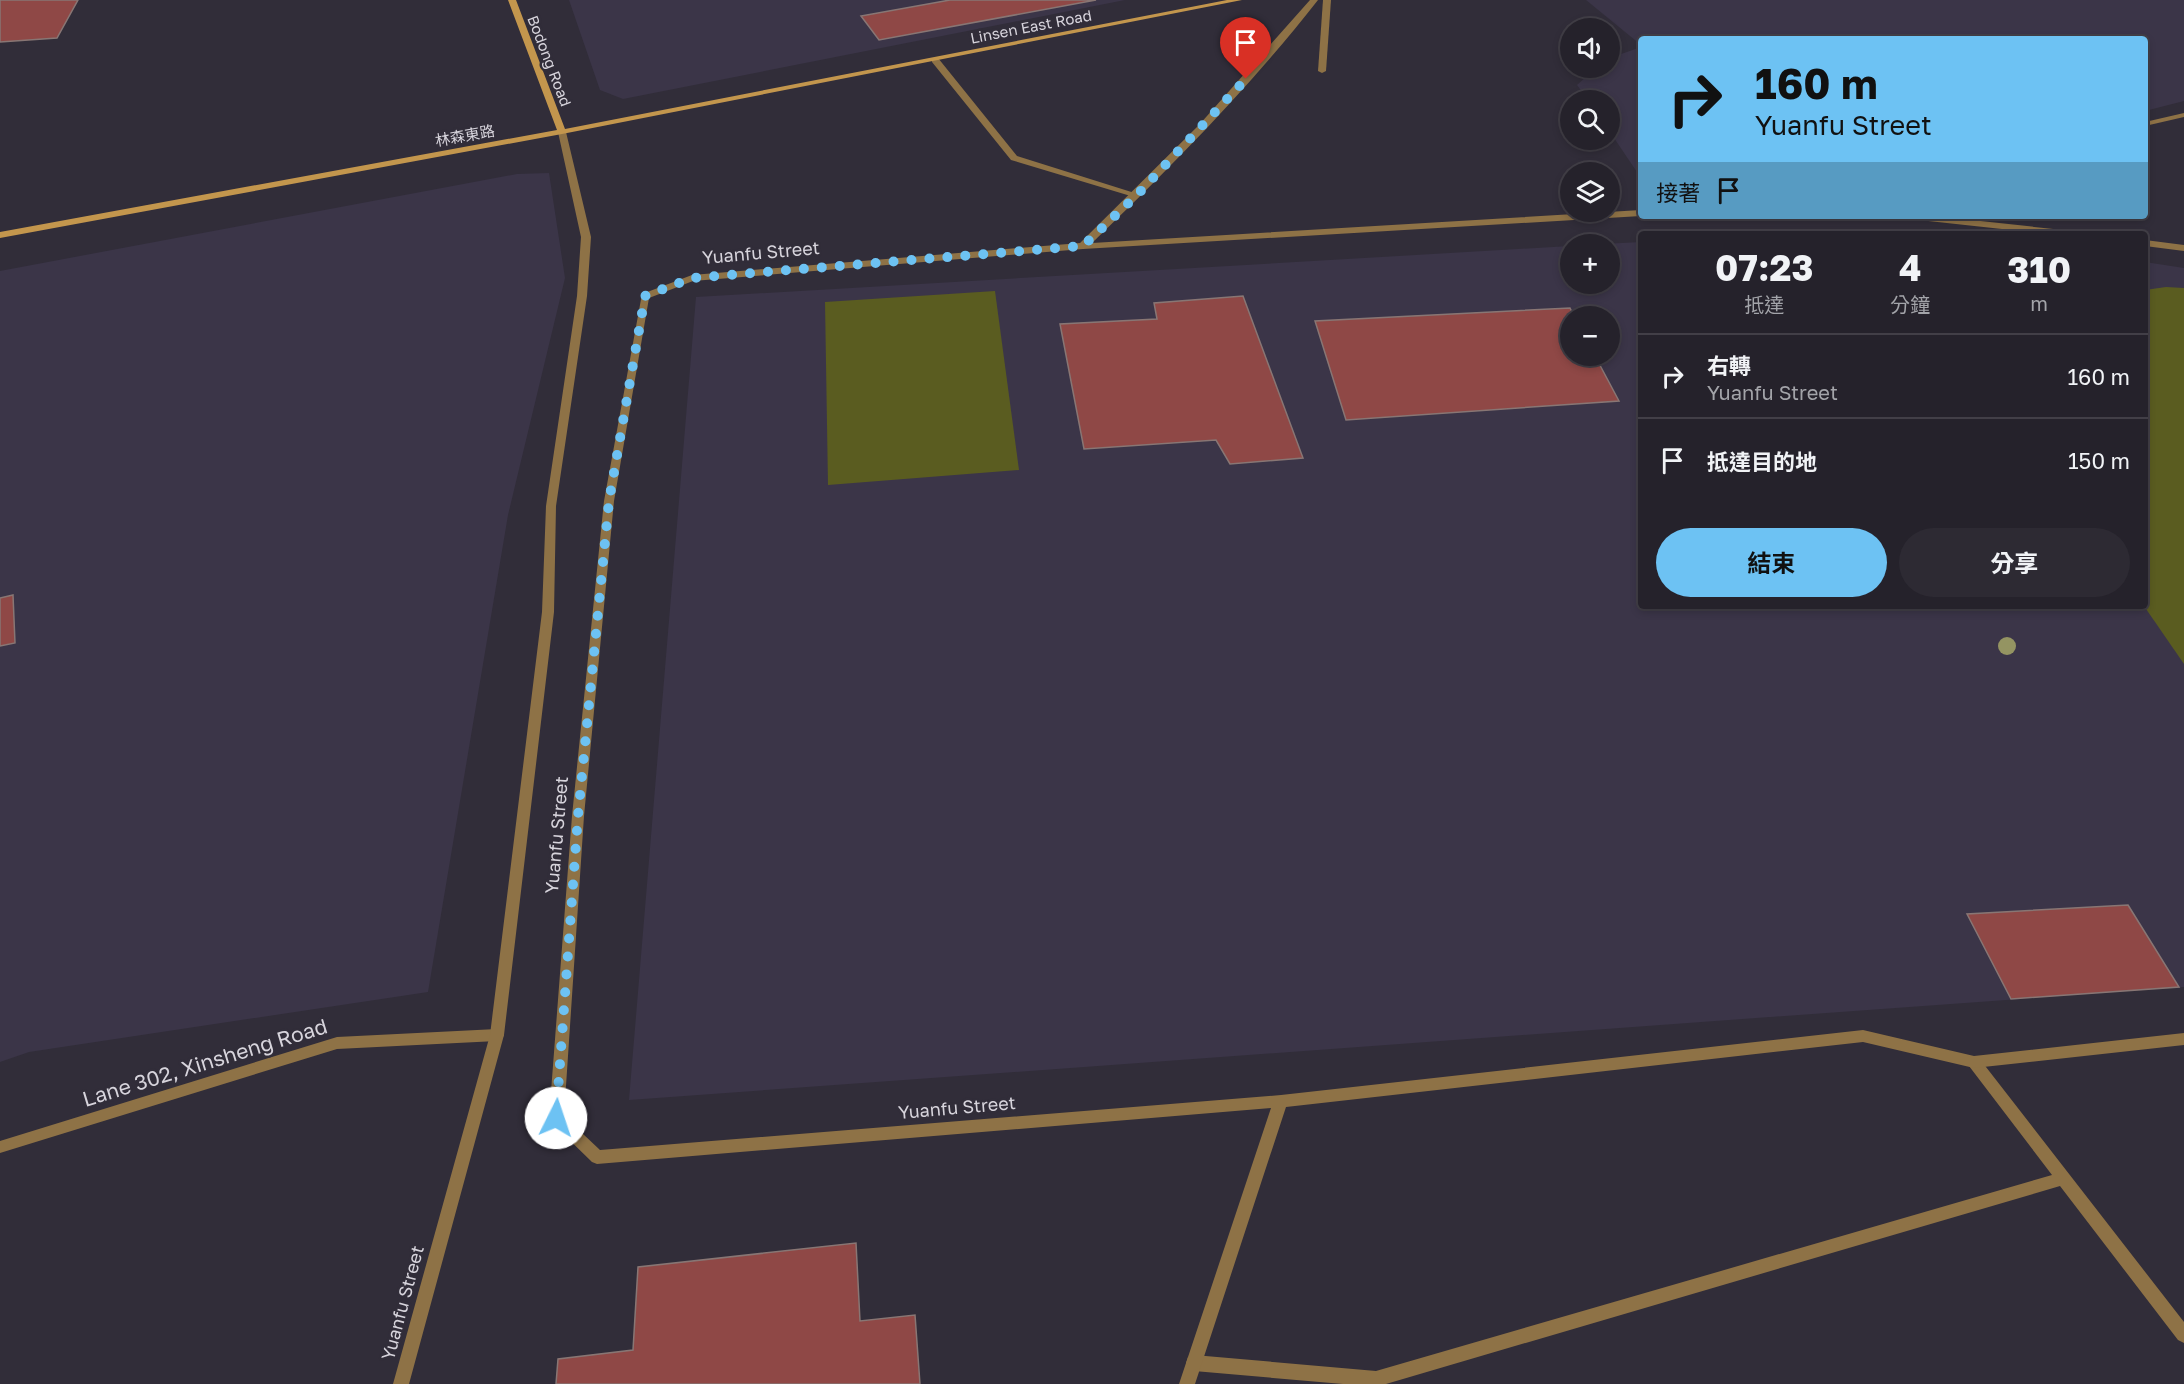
<!DOCTYPE html>
<html lang="zh-TW">
<head>
<meta charset="utf-8">
<style>
	:root { --surface:#25222b; --page:#2d2a33; --text:#f1f3f6; --muted:#a3a4a9; --line:#423f47; --accent:#6dc2f3 }
	body { margin:0; font-family:"Golos Text","Noto Sans TC",sans-serif; background:var(--page); color:var(--text); height:100vh; display:flex; flex-direction:column; font-size:22px; white-space:nowrap }
	* { box-sizing:border-box; margin:0 }
	p { font-size:20px; color:var(--muted) }
	.icon { flex:none; width:33px; height:33px; fill:none; stroke:currentColor; stroke-width:2; stroke-linecap:round; stroke-linejoin:round }
	.map { position:relative; flex:1; overflow:hidden }
	.sheet { position:absolute; left:1638px; top:231px; width:510px; height:378px; display:flex; flex-direction:column; background:var(--surface); border-radius:6px; box-shadow:0 3px 9px #0003,0 0 0 2px var(--line) }
	.sheet>* { flex:none }
	.guide { position:absolute; left:1638px; top:36px; width:510px; height:183px; border-radius:6px; box-shadow:0 3px 9px #0003,0 0 0 2px var(--line); background:#6dc2f3; color:#111; overflow:hidden }
	.fabs { position:absolute; left:1560px; top:18px; display:grid; gap:12px }
	.fabs a { display:grid; place-items:center; width:60px; height:60px; border-radius:50%; background:var(--surface); box-shadow:0 3px 9px #0003,0 0 0 2px var(--line); font-size:30px }
	.pin { position:absolute; display:grid; place-items:center; width:51px; height:51px; color:#fff; margin:-62px -26px; border-radius:50% 50% 50% 0; rotate:-45deg; box-shadow:0 0 6px #0007 }
	.pin .icon { rotate:45deg }
	.me { position:absolute; width:66px; margin:-33px; rotate:4deg; stroke-linejoin:round; filter:drop-shadow(0 0 4px #0008) }
	.turn { display:flex; align-items:center; gap:21px; height:126px; padding:0 18px; font-size:27px }
	.turn .icon { width:78px; height:78px; stroke-width:2.5 }
	.turn b { display:block; font-size:42px; line-height:51px }
	.then { display:flex; align-items:center; height:57px; padding:0 18px; background:#0003; gap:12px; font-size:22px }
	.eta { display:flex; justify-content:space-evenly; align-items:center; height:102px; text-align:center }
	.eta b { font-size:36px; font-weight:700; line-height:42px }
	.primary-button { display:flex; gap:12px; margin-top:auto; padding:12px 18px }
	.primary-button a { flex:1; height:69px; border-radius:36px; background:var(--accent); color:#111; font-size:24px; font-weight:700; line-height:69px; text-align:center }
	.primary-button a+a { background:var(--page); color:var(--text) }
	ul { padding:0; list-style:none }
	li { display:flex; align-items:center; gap:18px; height:84px; padding:0 18px; border-top:2px solid var(--line) }
	li div { flex:1 }
	li b { display:block; font-size:22px }
	li em { font-style:normal }
	.map>svg:first-child { display:block }
	.built { fill:#3b3548; fill-rule:evenodd }
	.green { fill:#5a5c20 }
	.building { fill:#8f4846; stroke:#887674; stroke-width:1.5 }
	.lines { fill:none; stroke-linecap:round; stroke-linejoin:round }
	.lane { fill:#8e7246; fill-rule:evenodd }
	.street { fill:#8e7246; fill-rule:evenodd }
	.secondary { fill:#c3964d; fill-rule:evenodd }
	.tree { fill:#949462 }
	.route { stroke:#6dc2f3; stroke-width:10; stroke-dasharray:0 18 }
	.labels { text-anchor:middle; stroke-width:5; stroke-linejoin:round; paint-order:stroke }
	.far-street-label { font-size:15px; fill:#d7d4dc; stroke:#312d39 }
	.street-label { font-size:18px; fill:#d7d4dc; stroke:#312d39 }
	.near-street-label { font-size:21px; fill:#d7d4dc; stroke:#312d39 }
</style>
</head>
<body>
<div class="map">
<svg width="2184" height="1384" viewBox="0 0 2184 1384">
	<rect width="100%" height="100%" fill="#312d39"/>
	<!-- built -->
	<g class="built">
		<polygon points="569,0 1125,0 623,99 600,90"/>
		<polygon points="1586,0 2184,0 2184,101 2145,111 2145,39 1641,39 1641,45"/>
		<polygon points="1641,47 1641,178 1610,132 1610,100 1588,100 1577,85 1596,68 1610,68 1610,58"/>
		<polygon points="549,173 565,278 508,515 428,992 29,1052 0,1062 0,271 517,174"/>
		<path d="M 1641,242 L 1641,606 L 2145,606 L 2145,262 L 2184,268 L 2184,987 L 629,1100 L 696,297 L 1570,246 L 1570,284 L 1610,284 L 1610,244 L 1603,244 ZM 1570,316 L 1610,316 L 1610,356 L 1570,356 Z"/>
	</g>
	<!-- green -->
	<g class="green">
		<polygon points="2166,287 2184,288 2184,664 2144,606 2145,290"/>
		<polygon points="995,291 1019,470 828,485 825,302"/>
	</g>
	<!-- building -->
	<g class="building">
		<polygon points="0,0 78,0 57,38 0,42"/>
		<polygon points="950,0 1096,0 879,40 861,16"/>
		<polygon points="1243,296 1303,458 1230,464 1216,440 1084,449 1060,324 1157,319 1154,303"/>
		<polygon points="1570,308 1574,316 1570,316 1570,356 1595,356 1619,401 1346,420 1315,321"/>
		<polygon points="13,595 15,643 0,646 0,598"/>
		<polygon points="2128,905 2179,987 2011,999 1967,914"/>
		<polygon points="856,1243 860,1321 915,1315 920,1384 556,1384 558,1359 633,1350 638,1267"/>
	</g>
	<g class="lines">
		<!-- lane -->
		<g class="lane">
			<polygon points="1323,0 1331,0 1326,71 1322,73 1318,71"/>
			<polygon points="932,58 938,58 1017,156 1141,195 1134,197 1011,160 932,62"/>
			<polygon points="2184,113 2184,117 2145,126 2145,122"/>
			<polygon points="497,1029 502,1031 504,1035 502,1039 497,1041 337,1049 0,1153 0,1141 337,1037"/>
			<polygon points="1974,1056 1979,1058 2184,1322 2184,1343 2178,1340 2060,1186 1386,1384 1343,1384 1194,1371 1188,1369 1186,1363 1188,1357 1194,1355 1376,1371 2052,1175 1969,1066 1967,1062 1969,1058"/>
		</g>
		<!-- street -->
		<g class="street">
			<path d="M 1310,0 L 1318,0 C 1250,87 1171,167 1092,243 L 1641,210 L 1641,216 L 1083,249 L 693,281 L 649,298 L 614,501 L 584,816 L 564,1116 L 600,1150 L 1281,1095 L 1863,1030 L 1974,1056 L 2184,1033 L 2184,1045 L 1974,1068 L 1863,1042 L 1286,1107 L 1195,1384 L 1179,1384 L 1271,1108 L 597,1164 L 592,1162 L 551,1122 L 549,1118 L 572,816 L 604,501 L 642,294 L 692,275 L 1080,243 L 1199,125 Z"/>
			<polygon points="559,130 566,132 591,237 587,296 556,506 554,612 504,1035 409,1384 393,1384 490,1035 542,612 546,506 577,296 581,237 558,132"/>
			<polygon points="1906,216 1934,216 2072,231 2077,234 2048,234 1910,219"/>
			<polygon points="2145,240 2184,245 2184,251 2145,246"/>
		</g>
		<!-- secondary -->
		<polygon class="secondary" points="508,0 516,0 565,129 1227,0 1242,0 562,134 0,238 0,232 557,130"/>
	</g>
	<!-- trees -->
	<circle class="tree" cx="2007" cy="646" r="9"/>
	<g class="lines">
		<!-- route -->
		<polyline class="route" points="556,1118 578,816 609,501 645,296 692,278 1083,246 1137,195 1246,79"/>
	</g>
	<g class="labels">
		<!-- far-street labels -->
		<g class="far-street-label">
			<text transform="translate(1031 27) rotate(-11)" y="5">Linsen East Road</text>
			<text transform="translate(549 61) rotate(69)" y="5">Bodong Road</text>
			<text transform="translate(465 136) rotate(-10)" y="5">林森東路</text>
		</g>
		<!-- street labels -->
		<g class="street-label">
			<text transform="translate(761 253) rotate(-5)" y="6">Yuanfu Street</text>
			<text transform="translate(557 835) rotate(-85)" y="6">Yuanfu Street</text>
			<text transform="translate(957 1108) rotate(-5)" y="6">Yuanfu Street</text>
			<text transform="translate(403 1303) rotate(-75)" y="6">Yuanfu Street</text>
		</g>
		<!-- near-street labels -->
		<g class="near-street-label">
			<text transform="translate(205 1063) rotate(-17)" y="7">Lane 302, Xinsheng Road</text>
		</g>
	</g>
</svg>
<div class="fabs">
<a><svg class="icon" aria-label="sound" viewBox="0 0 24 24"><path d="M4 9h4l5-4v14l-5-4H4zM17 9q2 3 0 6"/></svg></a>
<a><svg class="icon" aria-label="search" viewBox="0 0 24 24"><circle cx="10" cy="10" r="6"/><path d="M15 15l6 6"/></svg></a>
<a><svg class="icon" aria-label="layers" viewBox="0 0 24 24"><path d="M12 4l9 5-9 5-9-5zM3 14l9 5 9-5"/></svg></a>
<a>+</a>
<a>−</a>
</div>
<div class="pin" style="left:1246px;top:79px;background:#d93025"><svg class="icon" aria-label="arrive" viewBox="0 0 24 24"><path d="M6 21V4h12l-3 4 3 4H6"/></svg></div>
<svg class="me" style="left:556px;top:1118px" viewBox="-20 -20 40 40"><circle r="19" fill="#fff"/><path d="M0-13L10 11 0 6-10 11z" fill="#6dc2f3"/></svg>
<div class="guide">
<div class="turn"><svg class="icon" aria-label="right" viewBox="0 0 24 24"><path d="M7 20v-9h11M14 6l5 5-5 5"/></svg><div><b>160 m</b>Yuanfu Street</div></div>
<div class="then">接著<svg class="icon" aria-label="arrive" viewBox="0 0 24 24"><path d="M6 21V4h12l-3 4 3 4H6"/></svg></div>
</div>
<section class="sheet">
<div class="eta">
<div><b>07:23</b><p>抵達</p></div>
<div><b>4</b><p>分鐘</p></div>
<div><b>310</b><p>m</p></div>
</div>
<ul>
<li><svg class="icon" aria-label="right" viewBox="0 0 24 24"><path d="M7 20v-9h11M14 6l5 5-5 5"/></svg><div><b>右轉</b><p>Yuanfu Street</p></div><em>160 m</em></li>
<li><svg class="icon" aria-label="arrive" viewBox="0 0 24 24"><path d="M6 21V4h12l-3 4 3 4H6"/></svg><div><b>抵達目的地</b></div><em>150 m</em></li>
</ul>
<div class="primary-button"><a>結束</a><a>分享</a></div>
</section>
</div>
</body>
</html>
